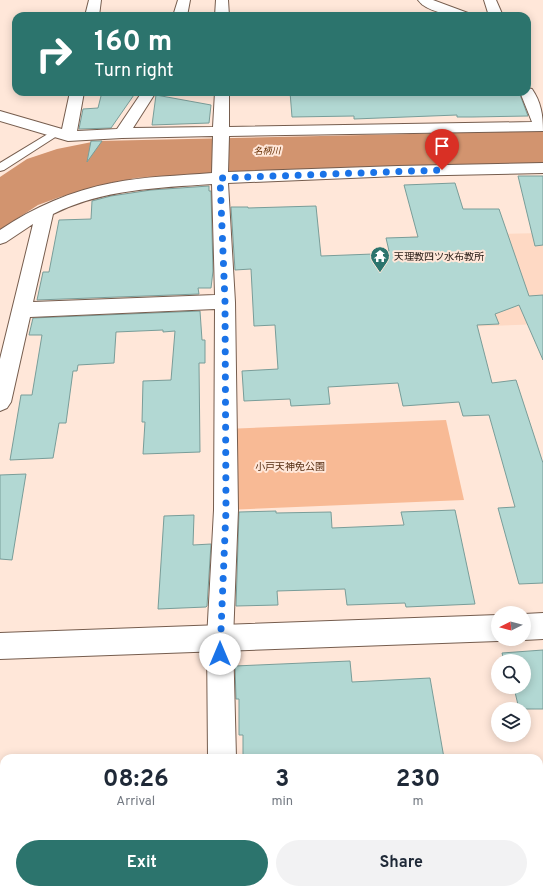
<!DOCTYPE html>
<html lang="en">
<head>
<meta charset="utf-8">
<style>
	:root { --surface:#fff; --page:#f2f2f3; --text:#1f2937; --muted:#747a83; --accent:#2c746d }
	body { margin:0; font-family:Overpass,"Noto Sans JP",sans-serif; background:var(--page); color:var(--text); height:100vh; display:flex; flex-direction:column; font-size:15px; white-space:nowrap }
	* { box-sizing:border-box; margin:0 }
	p { font-size:13px; color:var(--muted) }
	.icon { flex:none; width:22px; height:22px; fill:none; stroke:currentColor; stroke-width:2; stroke-linecap:round; stroke-linejoin:round }
	.map { position:relative; flex:1; overflow:hidden }
	.drawer { position:absolute; left:0px; top:754px; width:543px; height:140px; display:flex; flex-direction:column; background:var(--surface); border-radius:12px 12px 0 0; box-shadow:0 2px 10px #0003 }
	.drawer>* { flex:none }
	.guide { position:absolute; left:12px; top:12px; width:519px; height:84px; border-radius:12px; box-shadow:0 2px 10px #0003; background:#2c746d; color:#fff; overflow:hidden }
	.needle { width:26px; rotate:264deg }
	.controls { position:absolute; left:491px; top:606px; display:grid; gap:8px }
	.controls a { display:grid; place-items:center; width:40px; height:40px; border-radius:50%; background:var(--surface); box-shadow:0 2px 10px #0003; font-size:20px }
	.pin { position:absolute; display:grid; place-items:center; width:34px; height:34px; color:#fff; margin:-41px -17px; border-radius:50% 50% 50% 0; rotate:-45deg; box-shadow:0 0 4px #0007 }
	.pin .icon { rotate:45deg }
	.me { position:absolute; width:44px; margin:-22px; rotate:0deg; stroke-linejoin:round; filter:drop-shadow(0 0 3px #0008) }
	.turn { display:flex; align-items:center; gap:14px; height:84px; padding:0 16px; font-size:18px }
	.turn .icon { width:52px; height:52px; stroke-width:2.5 }
	.turn b { display:block; font-size:28px; line-height:34px }
	.eta { display:flex; justify-content:space-evenly; align-items:center; height:68px; text-align:center }
	.eta b { font-size:24px; font-weight:700; line-height:28px }
	.button { display:flex; gap:8px; margin-top:auto; padding:8px 16px }
	.button a { flex:1; height:46px; border-radius:24px; background:var(--accent); color:#fff; font-size:16px; font-weight:700; line-height:46px; text-align:center }
	.button a+a { background:var(--page); color:var(--text) }
	.map>svg:first-child { display:block }
	.built { fill:#fed9c4 }
	.green { fill:#f8ba95 }
	.water { fill:#d2946f }
	.building { fill:#b2d8d3; stroke:#799d99 }
	.lines { fill:none; stroke-linecap:round; stroke-linejoin:round }
	.lane-casing { stroke:#765d4e; stroke-width:2 }
	.street-casing { stroke:#765d4e; stroke-width:2 }
	.secondary-casing { stroke:#765d4e; stroke-width:2 }
	.lane { fill:#fff; fill-rule:evenodd }
	.street { fill:#fff; fill-rule:evenodd }
	.secondary { fill:#fff; fill-rule:evenodd }
	.route { stroke:#1a73e8; stroke-width:7; stroke-dasharray:0 12.6 }
	.labels { text-anchor:middle; stroke-width:4; stroke-linejoin:round; paint-order:stroke }
	.far-water-label { font-size:9px; font-style:italic; fill:#672e00; stroke:#ffe7d9 }
	.poi-label { font-size:10px; fill:#251a14; stroke:#ffe7d9; text-anchor:start }
	.park-label { font-size:10px; fill:#562d11; stroke:#ffe7d9 }
</style>
</head>
<body>
<div class="map">
<svg width="543" height="894" viewBox="0 0 543 894">
	<rect width="100%" height="100%" fill="#ffe7d9"/>
	<!-- built -->
	<polygon class="built" points="543,233 543,324 432,328 410,236"/>
	<!-- green -->
	<polygon class="green" points="446,420 464,500 226,510 225,429"/>
	<!-- water -->
	<polygon class="water" points="543,131 543,167 319,170 135,178 60,197 38,205 0,230 0,177 27,159 57,149 97,141"/>
	<!-- building -->
	<g class="building">
		<polygon points="102,92 136,92 111,128 79,129 83,109 98,108"/>
		<polygon points="290,92 519,92 528,116 472,117 457,117 457,115 354,119 354,116 292,117"/>
		<polygon points="156,95 211,105 209,123 152,125"/>
		<polygon points="91,141 102,141 87,162"/>
		<polygon points="518,176 543,176 543,245 535,246"/>
		<polygon points="455,183 463,209 499,209 529,296 543,295 543,360 519,305 495,314 499,324 477,325 492,383 516,380 543,463 543,583 519,584 498,508 515,507 489,415 463,416 459,402 403,406 398,383 328,387 330,404 291,406 290,399 244,401 242,371 278,369 275,325 254,326 251,269 235,270 231,207 248,207 248,208 316,206 321,256 373,254 372,252 389,251 386,238 418,237 404,185"/>
		<polygon points="209,186 209,191 211,191 213,271 211,288 198,288 199,294 37,300 43,272 49,272 59,220 91,219 92,201 111,196 151,190"/>
		<polygon points="200,311 202,340 205,340 205,363 199,363 200,452 143,454 145,422 142,422 143,381 171,380 175,331 163,332 163,330 116,332 114,363 78,365 77,371 73,371 66,423 59,423 53,458 10,460 21,395 32,395 42,335 29,335 33,318"/>
		<polygon points="26,474 12,560 0,559 0,475"/>
		<polygon points="455,510 475,604 406,607 405,603 347,605 345,589 277,591 278,605 236,606 239,512 276,511 276,513 331,512 332,528 404,525 401,512"/>
		<polygon points="194,515 193,545 211,544 207,606 206,607 158,609 164,516"/>
		<polygon points="543,650 543,709 519,709 514,688 511,688 510,687 524,687 524,661 504,661 502,653"/>
		<polygon points="350,661 352,682 430,678 444,758 243,758 243,735 239,735 239,699 236,699 235,666"/>
	</g>
	<g class="lines">
		<!-- lane casing -->
		<g class="lane-casing">
			<polygon id="lane" points="56,129 60,130 61,132 60,134 4,170 0,171 0,163"/>
		</g>
		<!-- street casing -->
		<g class="street-casing">
			<g id="street">
				<polygon points="89,0 101,0 99,16 85,16"/>
				<polygon points="178,0 190,0 187,16 173,16"/>
				<polygon points="216,0 228,0 229,16 215,16"/>
				<path d="M 418,0 L 433,0 L 468,13 L 470,16 C 455,16 427,13 418,0 Z"/>
				<polygon points="484,0 496,0 503,16 489,16"/>
				<path d="M 527,88 L 532,89 C 541,102 543,115 543,131 L 229,136 L 228,172 L 398,166 L 543,163 L 543,173 L 398,176 L 228,183 L 235,302 L 238,510 L 233,639 L 236,758 L 208,758 L 207,639 L 214,510 L 215,309 L 30,317 L 11,402 L 7,408 L 0,411 L 0,359 L 33,224 L 6,242 L 0,244 L 0,230 C 34,207 71,191 112,183 C 144,176 179,176 212,173 L 213,136 L 122,138 L 68,141 L 0,121 L 0,111 L 62,129 L 70,92 L 84,92 L 77,131 L 117,129 L 142,92 L 156,92 L 133,128 L 213,127 L 215,92 L 229,92 L 229,127 L 532,122 L 520,92 L 527,92 ZM 212,184 L 215,295 L 33,302 L 53,214 C 103,189 157,188 212,184 Z"/>
				<rect x="208" y="890" width="32" height="4"/>
			</g>
		</g>
		<!-- secondary casing -->
		<g class="secondary-casing">
			<g id="secondary">
				<polygon points="543,613 543,639 524,640 522,639 524,639 524,614"/>
				<polygon points="498,615 498,639 502,639 498,641 0,659 0,633"/>
			</g>
		</g>
		<!-- lane -->
		<use href="#lane" class="lane"/>
		<!-- street -->
		<use href="#street" class="street"/>
		<!-- secondary -->
		<use href="#secondary" class="secondary"/>
	</g>
	<g class="lines">
		<!-- route -->
		<polyline class="route" points="220,654 226,510 225,302 220,178 442,170"/>
	</g>
	<!-- icons -->
	<defs>
		<g id="temple-pin" transform="scale(1)"><path d="M0 17L-7.5 6A9.5 9.5 0 1 1 7.5 6Z" fill="#2c746d" stroke="#ffe7d9"/><path d="M0-6L5-2H3V0L6.5 2.5H4V6H1.5V3h-3V6H-4V2.5H-6.5L-3 0V-2H-5Z" fill="#fff"/></g>
	</defs>
	<g fill-rule="evenodd">
		<use href="#temple-pin" x="380" y="256"/>
	</g>
	<g class="labels">
		<!-- far-water labels -->
		<g class="far-water-label">
			<text transform="translate(267 151) rotate(-1)" y="3">名柄川</text>
		</g>
		<!-- poi labels -->
		<g class="poi-label">
			<text x="394" y="260">天理教四ツ水布教所</text>
		</g>
		<!-- park labels -->
		<g class="park-label">
			<text x="290" y="470">小戸天神免公園</text>
		</g>
	</g>
</svg>
<div class="controls">
<a><svg class="needle" viewBox="-14 -14 28 28"><path d="M0-13l5 13h-10z" fill="#e53935"/><path d="M0 13l5-13h-10z" fill="#747a83"/></svg></a>
<a><svg class="icon" aria-label="search" viewBox="0 0 24 24"><circle cx="10" cy="10" r="6"/><path d="M15 15l6 6"/></svg></a>
<a><svg class="icon" aria-label="layers" viewBox="0 0 24 24"><path d="M12 4l9 5-9 5-9-5zM3 14l9 5 9-5"/></svg></a>
</div>
<div class="pin" style="left:442px;top:170px;background:#d93025"><svg class="icon" aria-label="arrive" viewBox="0 0 24 24"><path d="M6 21V4h12l-3 4 3 4H6"/></svg></div>
<svg class="me" style="left:220px;top:654px" viewBox="-20 -20 40 40"><circle r="19" fill="#fff"/><path d="M0-13L10 11 0 6-10 11z" fill="#1a73e8"/></svg>
<div class="guide">
<div class="turn"><svg class="icon" aria-label="right" viewBox="0 0 24 24"><path d="M7 20v-9h11M14 6l5 5-5 5"/></svg><div><b>160 m</b>Turn right</div></div>
</div>
<section class="drawer">
<div class="eta">
<div><b>08:26</b><p>Arrival</p></div>
<div><b>3</b><p>min</p></div>
<div><b>230</b><p>m</p></div>
</div>
<div class="button"><a>Exit</a><a>Share</a></div>
</section>
</div>
</body>
</html>
